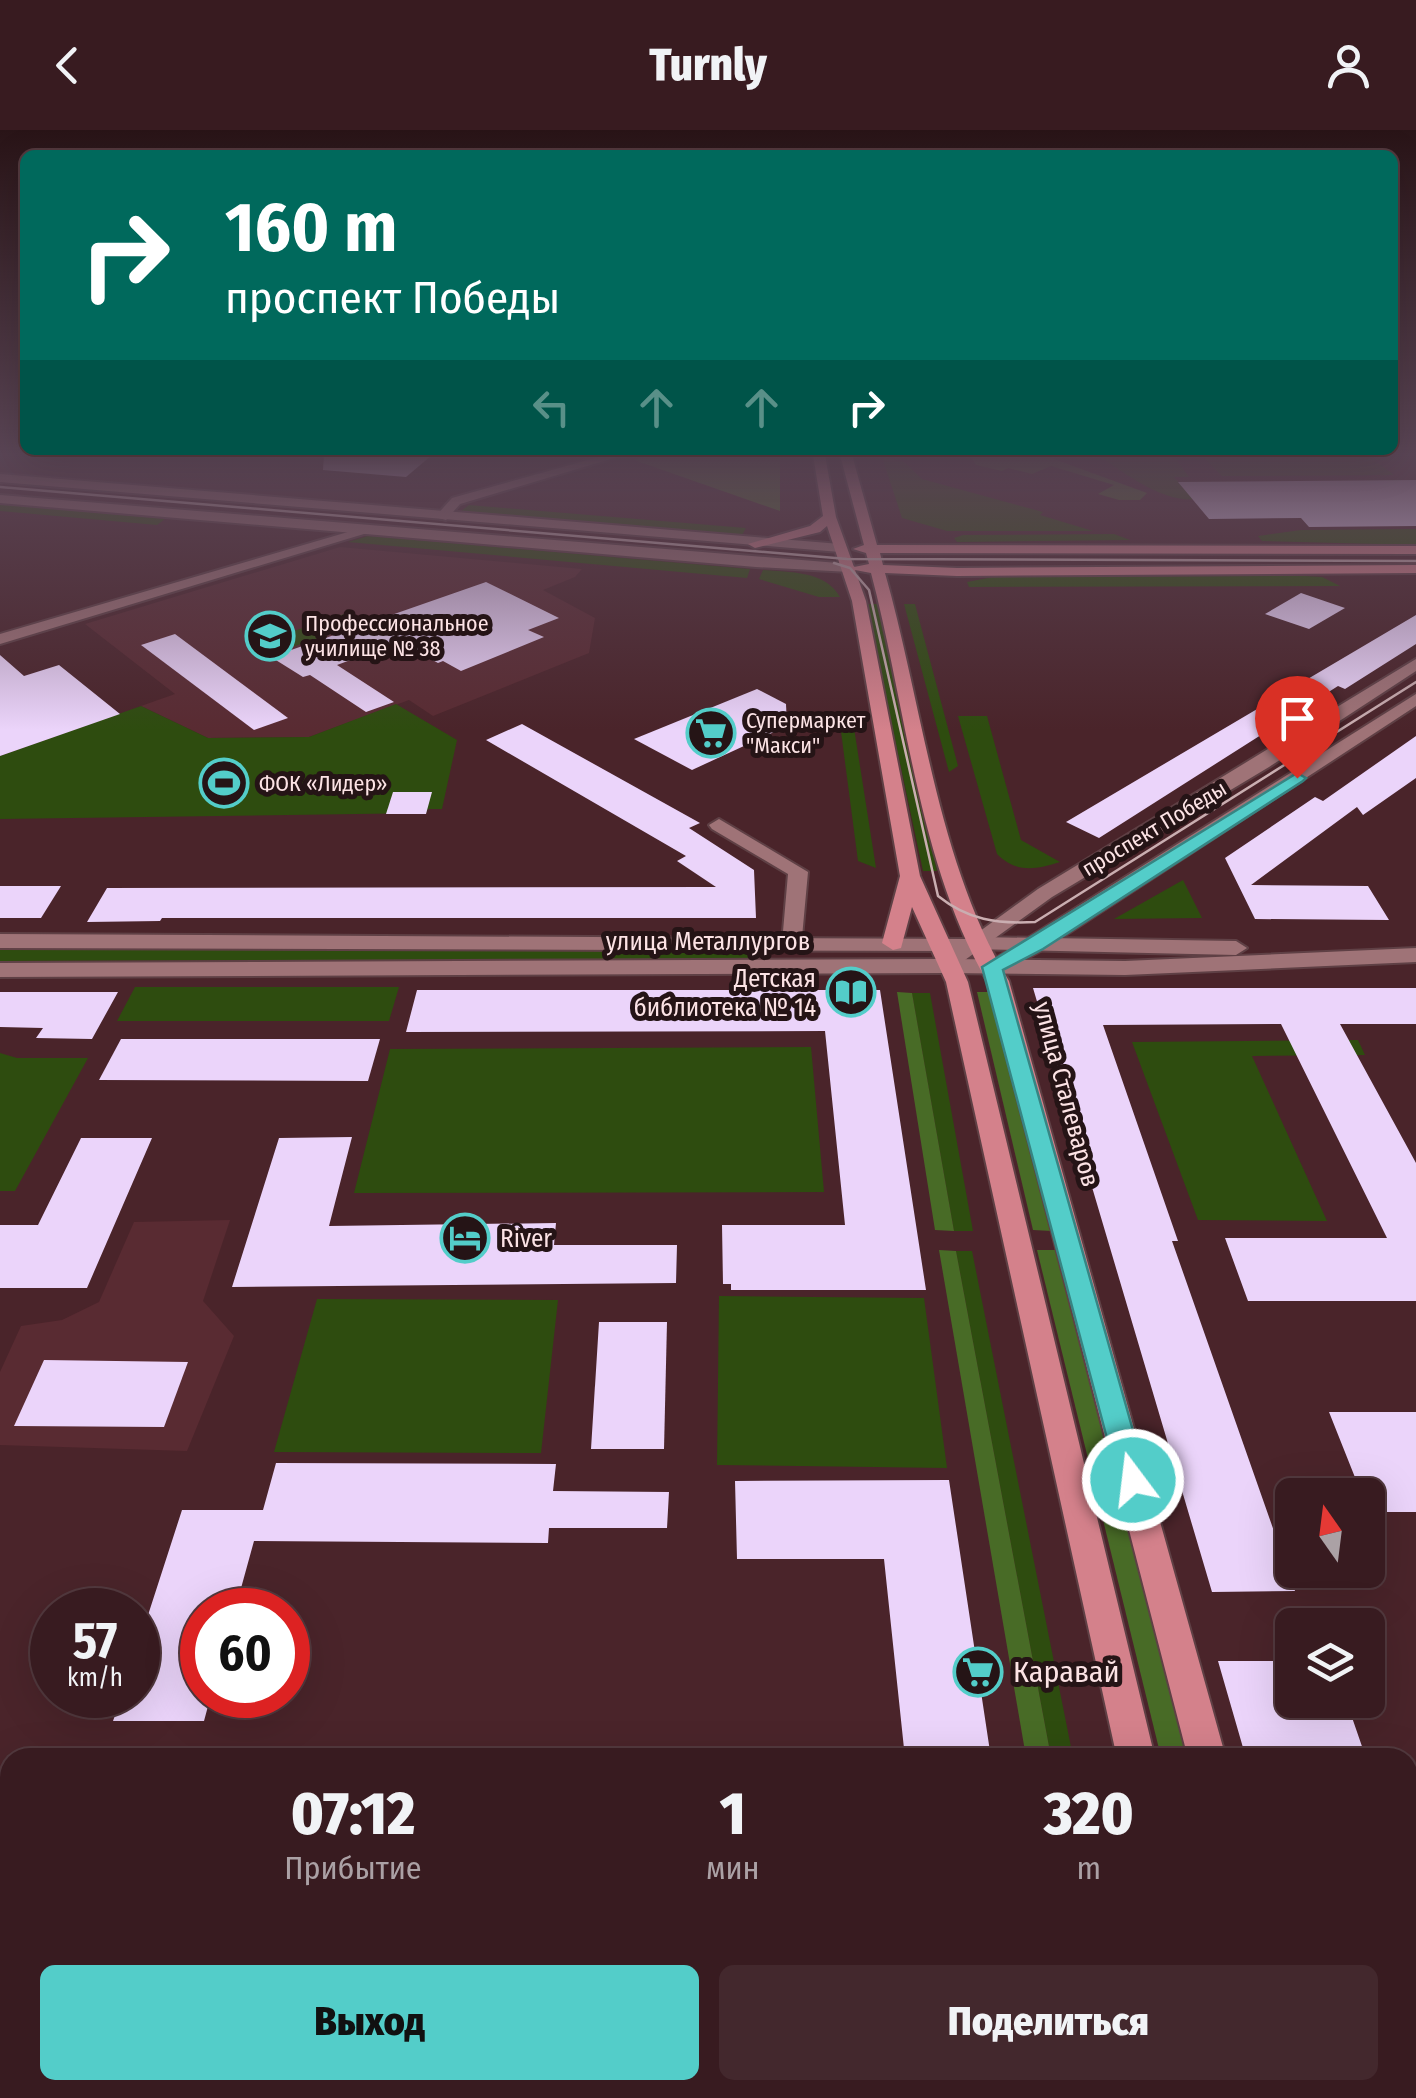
<!DOCTYPE html>
<html lang="ru">
<head>
<meta charset="utf-8">
<style>
	:root { --surface:#381b20; --page:#43282d; --text:#f1f3f6; --muted:#aba1a5; --line:#52393e; --accent:#53cdc9 }
	body { margin:0; font-family:"Fira Sans Condensed",sans-serif; background:var(--page); color:var(--text); height:100vh; display:flex; flex-direction:column; font-size:38px; white-space:nowrap }
	* { box-sizing:border-box; margin:0 }
	p { font-size:32px; color:var(--muted) }
	.icon { flex:none; width:55px; height:55px; fill:none; stroke:currentColor; stroke-width:2; stroke-linecap:round; stroke-linejoin:round }
	.map { position:relative; flex:1; overflow:hidden }
	.side { position:absolute; left:0px; top:1618px; width:1418px; height:352px; display:flex; flex-direction:column; background:var(--surface); border-radius:30px 30px 0 0; box-shadow:0 10px 40px #0002,0 0 0 2px var(--line) }
	.side>* { flex:none }
	.top-card { position:absolute; left:20px; top:20px; width:1378px; height:305px; border-radius:15px; box-shadow:0 10px 40px #0002,0 0 0 2px var(--line); background:#00695c; color:#fff; overflow:hidden }
	.needle { width:65px; rotate:346deg }
	.fabs { position:absolute; left:1275px; top:1348px; display:grid; gap:20px }
	.fabs a { display:grid; place-items:center; width:110px; height:110px; border-radius:15px; background:var(--surface); box-shadow:0 10px 40px #0002,0 0 0 2px var(--line); font-size:50px }
	.speed { position:absolute; left:30px; top:1458px; display:flex; gap:20px; font-size:50px; font-weight:700; text-align:center }
	.speed>* { display:grid; place-content:center; width:130px; height:130px; border-radius:50%; background:var(--surface); box-shadow:0 10px 40px #0002,0 0 0 2px var(--line); line-height:1 }
	.speed small { font-size:25px; font-weight:400 }
	.speed .limit { border:15px solid #d22; background:#fff; color:#111 }
	.pin { position:absolute; display:grid; place-items:center; width:85px; height:85px; color:#fff; margin:-102px -42px; border-radius:50% 50% 50% 0; rotate:-45deg; box-shadow:0 0 10px #0007 }
	.pin .icon { rotate:45deg }
	.me { position:absolute; width:110px; margin:-55px; rotate:345deg; stroke-linejoin:round; filter:drop-shadow(0 0 8px #0008) }
	.turn { display:flex; align-items:center; gap:35px; height:210px; padding:0 40px; font-size:45px }
	.turn .icon { width:130px; height:130px; stroke-width:2.5 }
	.turn b { display:block; font-size:70px; line-height:85px }
	.lanes { display:flex; align-items:center; height:95px; padding:0 40px; background:#0003; justify-content:center; gap:50px; direction:ltr }
	.lanes .off { opacity:.35 }
	.eta { display:flex; justify-content:space-evenly; align-items:center; height:170px; text-align:center }
	.eta b { font-size:60px; font-weight:800; line-height:70px }
	.primary-button { display:flex; gap:20px; margin-top:auto; padding:20px 40px }
	.primary-button a { flex:1; height:115px; border-radius:15px; background:var(--accent); color:#111; font-size:40px; font-weight:800; line-height:115px; text-align:center }
	.primary-button a+a { background:var(--page); color:var(--text) }
	header { display:flex; justify-content:space-between; align-items:center; height:130px; padding:0 40px; background:var(--surface); font-size:45px; font-weight:800 }
	.map>svg:first-child { display:block }
	.built { fill:#592b32 }
	.green { fill:#2e4c0f }
	.forest { fill:#486b26 }
	.building { fill:#ebd4fa }
	.lines { fill:none; stroke-linecap:round; stroke-linejoin:round }
	.street-casing { stroke:#5f4045; stroke-width:4 }
	.secondary-casing { stroke:#5f4045; stroke-width:4 }
	.primary-casing { stroke:#5f4045; stroke-width:4 }
	.street { fill:#9f7377; fill-rule:evenodd }
	.secondary { fill:#9f7377; fill-rule:evenodd }
	.primary { fill:#d4818b; fill-rule:evenodd }
	.tram { stroke:#caaeb1; stroke-width:2.5 }
	.route { fill:#53cdc9; stroke:#368583; stroke-width:2.5 }
	.labels { text-anchor:middle; stroke-width:10; stroke-linejoin:round; paint-order:stroke }
	.far-poi-label { font-size:22px; fill:#fce3e5; stroke:#251416; text-anchor:start }
	.far-street-label { font-size:22px; fill:#fce3e5; stroke:#251416 }
	.street-label { font-size:25px; fill:#fce3e5; stroke:#251416 }
	.poi-label { font-size:25px; fill:#fce3e5; stroke:#251416; text-anchor:end }
	.near-poi-label { font-size:30px; fill:#fce3e5; stroke:#251416; text-anchor:start }
</style>
</head>
<body>
<header><svg class="icon" aria-label="back" viewBox="0 0 24 24"><path d="M15 5l-7 7 7 7"/></svg>Turnly<svg class="icon" aria-label="person" viewBox="0 0 24 24"><circle cx="12" cy="8" r="4"/><path d="M4 21q1-7 8-7t8 7"/></svg></header>
<div class="map">
<svg width="1416" height="1968" viewBox="0 0 1416 1968">
	<rect width="100%" height="100%" fill="#4a242a"/>
	<!-- built -->
	<g class="built">
		<polygon points="340,417 582,439 575,447 543,460 595,488 589,523 433,586 409,570 309,607 208,608 141,576 175,564 85,494"/>
		<polygon points="230,1090 203,1171 234,1206 187,1321 0,1315 0,1242 21,1196 62,1190 99,1172 134,1092"/>
	</g>
	<!-- green -->
	<g class="green">
		<path d="M 1097,325 L 1173,325 L 1189,347 L 1174,347 L 1185,360 L 1397,350 L 1416,367 L 1205,368 C 1166,377 1129,345 1097,325 Z"/>
		<polygon points="1201,325 1368,325 1394,345 1222,346"/>
		<polygon points="882,327 904,332 922,349 1043,382 1040,385 1093,401 947,401 902,388"/>
		<polygon points="0,374 165,389 157,395 0,381"/>
		<polygon points="469,375 746,398 742,405 461,381"/>
		<polygon points="1416,399 1416,415 1262,411 1258,406 1301,400"/>
		<polygon points="1114,404 1130,410 957,412 954,408 963,405"/>
		<polygon points="368,406 750,439 747,448 348,412"/>
		<path d="M 763,440 C 789,442 826,441 840,467 L 819,467 L 759,449 Z"/>
		<polygon points="1305,446 1322,447 1340,456 969,457 967,452 993,447"/>
		<polygon points="866,474 877,474 937,741 923,741"/>
		<polygon points="904,474 915,474 958,636 949,642"/>
		<polygon points="347,483 363,493 280,521 264,511"/>
		<polygon points="396,574 457,610 442,679 428,679 426,683 0,689 0,626 141,576 208,608 309,607"/>
		<path d="M 958,586 L 987,586 L 1021,710 L 1060,732 C 1035,740 1016,743 997,724 Z"/>
		<polygon points="840,594 854,598 876,738 858,731"/>
		<polygon points="1183,750 1202,788 1114,789"/>
		<polygon points="0,818 748,819 759,823 759,829 0,831"/>
		<polygon points="135,857 399,857 389,891 117,891"/>
		<polygon points="912,863 930,863 973,1101 954,1101"/>
		<polygon points="1358,910 1365,925 1252,926 1327,1091 1198,1090 1132,912"/>
		<polygon points="811,917 824,1062 354,1063 390,919"/>
		<polygon points="0,923 17,928 88,928 15,1061 0,1061"/>
		<polygon points="956,1121 972,1121 1073,1627 1051,1627"/>
		<polygon points="719,1166 924,1168 947,1338 717,1335"/>
		<polygon points="317,1169 558,1170 541,1323 274,1322"/>
	</g>
	<!-- forest -->
	<g class="forest">
		<polygon points="651,325 780,325 780,381 634,330"/>
		<polygon points="970,325 1043,325 1147,363 1140,370 1119,370 1098,364 1114,355 1051,336 1032,344 1008,338 1002,341 976,335"/>
		<polygon points="897,862 912,863 954,1101 935,1100"/>
		<polygon points="977,862 994,862 1052,1101 1033,1100"/>
		<polygon points="939,1120 956,1121 1051,1627 1026,1627"/>
		<polygon points="1037,1120 1058,1120 1193,1627 1161,1627"/>
	</g>
	<!-- building -->
	<g class="building">
		<polygon points="324,325 432,325 406,347 323,340"/>
		<polygon points="1416,350 1416,396 1309,397 1301,388 1209,389 1178,352"/>
		<polygon points="486,452 559,488 528,500 544,507 461,541 443,531 438,533 399,512 337,535 394,572 366,582 310,545 303,547 271,527"/>
		<polygon points="1301,463 1345,478 1309,499 1265,484"/>
		<polygon points="1416,485 1416,514 1345,559 1338,556 1099,708 1066,692"/>
		<polygon points="175,504 288,588 254,600 141,515"/>
		<polygon points="0,525 24,546 59,535 120,584 0,626"/>
		<polygon points="757,559 786,574 787,596 692,640 634,609"/>
		<polygon points="522,594 700,693 689,698 754,740 756,788 162,788 160,791 87,792 107,758 716,757 677,731 686,726 486,610"/>
		<polygon points="1416,606 1416,648 1363,685 1357,677 1251,755 1368,756 1389,790 1255,789 1225,728 1315,667 1323,671"/>
		<polygon points="393,662 432,662 426,684 386,684"/>
		<polygon points="0,756 61,756 41,788 0,788"/>
		<polygon points="1033,858 1416,858 1416,894 1340,894 1416,1033 1416,1171 1248,1171 1225,1108 1387,1108 1281,894 1103,895 1178,1111 1172,1111 1295,1461 1212,1462"/>
		<polygon points="417,860 880,860 926,1160 731,1160 731,1154 723,1154 722,1095 845,1095 825,901 406,902"/>
		<polygon points="0,862 118,862 92,909 36,908 43,898 0,897"/>
		<polygon points="121,909 380,909 368,951 99,950"/>
		<polygon points="352,1007 329,1096 556,1093 554,1115 677,1115 676,1153 232,1157 279,1008"/>
		<polygon points="81,1008 152,1008 87,1158 0,1158 0,1095 38,1095"/>
		<polygon points="599,1192 667,1192 664,1319 591,1319"/>
		<polygon points="44,1230 188,1232 164,1297 14,1296"/>
		<polygon points="1329,1282 1416,1282 1416,1382 1369,1382 1368,1365 1362,1365"/>
		<polygon points="276,1333 556,1334 553,1361 669,1362 667,1398 549,1398 548,1413 254,1411 235,1480 202,1480 202,1565 211,1565 204,1591 113,1591 122,1565 138,1565 138,1516 182,1380 263,1380"/>
		<polygon points="949,1350 991,1628 905,1628 884,1429 737,1429 735,1351"/>
		<polygon points="1218,1531 1292,1531 1292,1570 1346,1570 1366,1628 1246,1628"/>
	</g>
	<g class="lines">
		<!-- street casing -->
		<g class="street-casing">
			<g id="street">
				<polygon points="606,325 624,325 460,374 446,390 435,387 452,368"/>
				<polygon points="365,397 377,400 0,514 0,504"/>
				<polygon points="719,689 808,742 801,818 793,820 782,813 788,744 712,699 709,695"/>
				<polygon points="976,807 1236,811 1247,818 1236,825 968,819 965,814 968,809"/>
				<polygon points="1416,818 1416,832 1125,845 947,843 936,836 947,829 1125,831"/>
			</g>
		</g>
		<!-- secondary casing -->
		<g class="secondary-casing">
			<g id="secondary">
				<polygon points="0,344 840,414 847,418 840,422 0,352"/>
				<polygon points="0,365 850,434 857,438 850,442 756,437 0,373"/>
				<polygon points="1416,529 1416,541 1269,637 1052,767 947,843 0,847 0,833 942,829 953,821 0,818 0,804 969,809 1038,759"/>
				<polygon points="1416,564 1416,576 1044,819 1001,842 985,842 982,837"/>
			</g>
		</g>
		<!-- primary casing -->
		<g class="primary-casing">
			<g id="primary">
				<path d="M 813,325 L 825,325 L 836,387 L 854,437 L 869,434 L 866,423 L 853,419 L 864,415 L 840,325 L 852,325 L 877,415 L 1416,416 L 1416,424 L 880,423 L 883,435 L 957,438 L 1416,435 L 1416,443 L 957,446 L 885,443 C 923,577 937,732 1009,851 L 1226,1628 L 1188,1628 L 987,851 C 918,733 906,575 871,443 L 855,440 L 866,471 L 920,746 L 968,852 L 1155,1628 L 1117,1628 L 946,852 L 912,777 L 901,818 L 893,820 L 882,813 L 900,746 L 852,471 L 827,396 L 820,402 L 755,418 L 748,414 L 810,396 L 823,386 Z"/>
				<polygon points="1190,1960 1234,1960 1236,1968 1192,1968"/>
				<polygon points="1275,1960 1319,1960 1321,1968 1277,1968"/>
			</g>
		</g>
		<!-- street -->
		<use href="#street" class="street"/>
		<!-- secondary -->
		<use href="#secondary" class="secondary"/>
		<!-- primary -->
		<use href="#primary" class="primary"/>
		<!-- tram -->
		<g class="tram">
			<polyline points="0,357 847,429 1416,431"/>
			<path d="M 834,433 L 850,438 L 869,460 L 938,766 C 968,790 997,794 1035,792 L 1416,552"/>
		</g>
	</g>
	<!-- sky -->
	<linearGradient id="sky" x2="0" y2="1"><stop stop-color="#291417"/><stop offset="0.54" stop-color="#5a4555"/><stop offset="1" stop-color="#5a4555" stop-opacity="0"/></linearGradient>
	<rect width="1416" height="600" fill="url(#sky)"/>
	<!-- route -->
	<polygon class="route" points="1297,643 1306,648 1303,651 1043,819 1003,840 1147,1350 1143,1360 1133,1364 1122,1360 1118,1350 982,837"/>
	<!-- icons -->
	<defs>
		<g id="university-ring" transform="scale(2.5)"><circle r="9.5" fill="#251416" stroke="#53cdc9" stroke-width="1.5"/><path d="M0-5L7-2L0 1L-7-2ZM-4 1L0 2.5L4 1V4Q0 6-4 4Z" fill="#53cdc9"/></g>
		<g id="supermarket-ring" transform="scale(2.5)"><circle r="9.5" fill="#251416" stroke="#53cdc9" stroke-width="1.5"/><path d="M-6-5.5h2.5l.6 2H6L4.5 2H-2.5L-4.4-4H-6ZM-1.5 3.2a1.3 1.3 0 1 0 .1 0ZM3 3.2a1.3 1.3 0 1 0 .1 0Z" fill="#53cdc9"/></g>
		<g id="stadium-ring" transform="scale(2.5)"><circle r="9.5" fill="#251416" stroke="#53cdc9" stroke-width="1.5"/><path d="M0-5a6.5 5 0 1 0 0 10a6.5 5 0 1 0 0-10ZM-3.5-1.8h7v3.6h-7Z" fill="#53cdc9"/></g>
		<g id="library-ring" transform="scale(2.5)"><circle r="9.5" fill="#251416" stroke="#53cdc9" stroke-width="1.5"/><path d="M-6-4Q-3-5.5-.7-3.5V5Q-3 3-6 4ZM6-4Q3-5.5 .7-3.5V5Q3 3 6 4Z" fill="#53cdc9"/></g>
		<g id="hotel-ring" transform="scale(2.5)"><circle r="9.5" fill="#251416" stroke="#53cdc9" stroke-width="1.5"/><path d="M-6-4.5h1.5V1H6V5H4.5V3h-9V5H-6ZM-4 0a1.8 1.8 0 1 1 3.6 0ZM.5 0V-2.5h3Q6-2.5 6 0Z" fill="#53cdc9"/></g>
	</defs>
	<g fill-rule="evenodd">
		<use href="#university-ring" x="270" y="506"/>
		<use href="#supermarket-ring" x="711" y="603"/>
		<use href="#stadium-ring" x="224" y="653"/>
		<use href="#library-ring" x="851" y="862"/>
		<use href="#hotel-ring" x="465" y="1108"/>
		<use href="#supermarket-ring" x="978" y="1542"/>
	</g>
	<g class="labels">
		<!-- far-poi labels -->
		<g class="far-poi-label">
			<text x="305" y="501">Профессиональное<tspan x="305" dy="25">училище № 38</tspan></text>
			<text x="746" y="598">Супермаркет<tspan x="746" dy="25">"Макси"</tspan></text>
			<text x="259" y="661">ФОК «Лидер»</text>
		</g>
		<!-- far-street labels -->
		<g class="far-street-label">
			<text transform="translate(1154 698) rotate(-31)" y="8">проспект Победы</text>
		</g>
		<!-- street labels -->
		<g class="street-label">
			<text x="708" y="820">улица Металлургов</text>
			<text transform="translate(1067 964) rotate(75)" y="9">улица Сталеваров</text>
		</g>
		<!-- poi labels -->
		<g class="poi-label">
			<text x="816" y="857">Детская<tspan x="816" dy="29">библиотека № 14</tspan></text>
			<text x="500" y="1117" text-anchor="start">River</text>
		</g>
		<!-- near-poi labels -->
		<g class="near-poi-label">
			<text x="1013" y="1552">Каравай</text>
		</g>
	</g>
</svg>
<div class="fabs">
<a><svg class="needle" viewBox="-14 -14 28 28"><path d="M0-13l5 13h-10z" fill="#e53935"/><path d="M0 13l5-13h-10z" fill="#aba1a5"/></svg></a>
<a><svg class="icon" aria-label="layers" viewBox="0 0 24 24"><path d="M12 4l9 5-9 5-9-5zM3 14l9 5 9-5"/></svg></a>
</div>
<div class="speed"><div>57<small>km/h</small></div><div class="limit">60</div></div>
<div class="pin" style="left:1297px;top:648px;background:#d93025"><svg class="icon" aria-label="arrive" viewBox="0 0 24 24"><path d="M6 21V4h12l-3 4 3 4H6"/></svg></div>
<svg class="me" style="left:1133px;top:1350px" viewBox="-20 -20 40 40"><circle r="17" fill="#53cdc9" stroke="#fff" stroke-width="3"/><path d="M0-11L8 9 0 5-8 9z" fill="#fff"/></svg>
<div class="top-card">
<div class="turn"><svg class="icon" aria-label="right" viewBox="0 0 24 24"><path d="M7 20v-9h11M14 6l5 5-5 5"/></svg><div><b>160 m</b>проспект Победы</div></div>
<div class="lanes"><svg class="icon off" aria-label="left" viewBox="0 0 24 24"><path d="M17 20v-9H6M10 6l-5 5 5 5"/></svg><svg class="icon off" aria-label="ahead" viewBox="0 0 24 24"><path d="M12 20V5M6 11l6-6 6 6"/></svg><svg class="icon off" aria-label="ahead" viewBox="0 0 24 24"><path d="M12 20V5M6 11l6-6 6 6"/></svg><svg class="icon" aria-label="right" viewBox="0 0 24 24"><path d="M7 20v-9h11M14 6l5 5-5 5"/></svg></div>
</div>
<section class="side">
<div class="eta">
<div><b>07:12</b><p>Прибытие</p></div>
<div><b>1</b><p>мин</p></div>
<div><b>320</b><p>m</p></div>
</div>
<div class="primary-button"><a>Выход</a><a>Поделиться</a></div>
</section>
</div>
</body>
</html>
